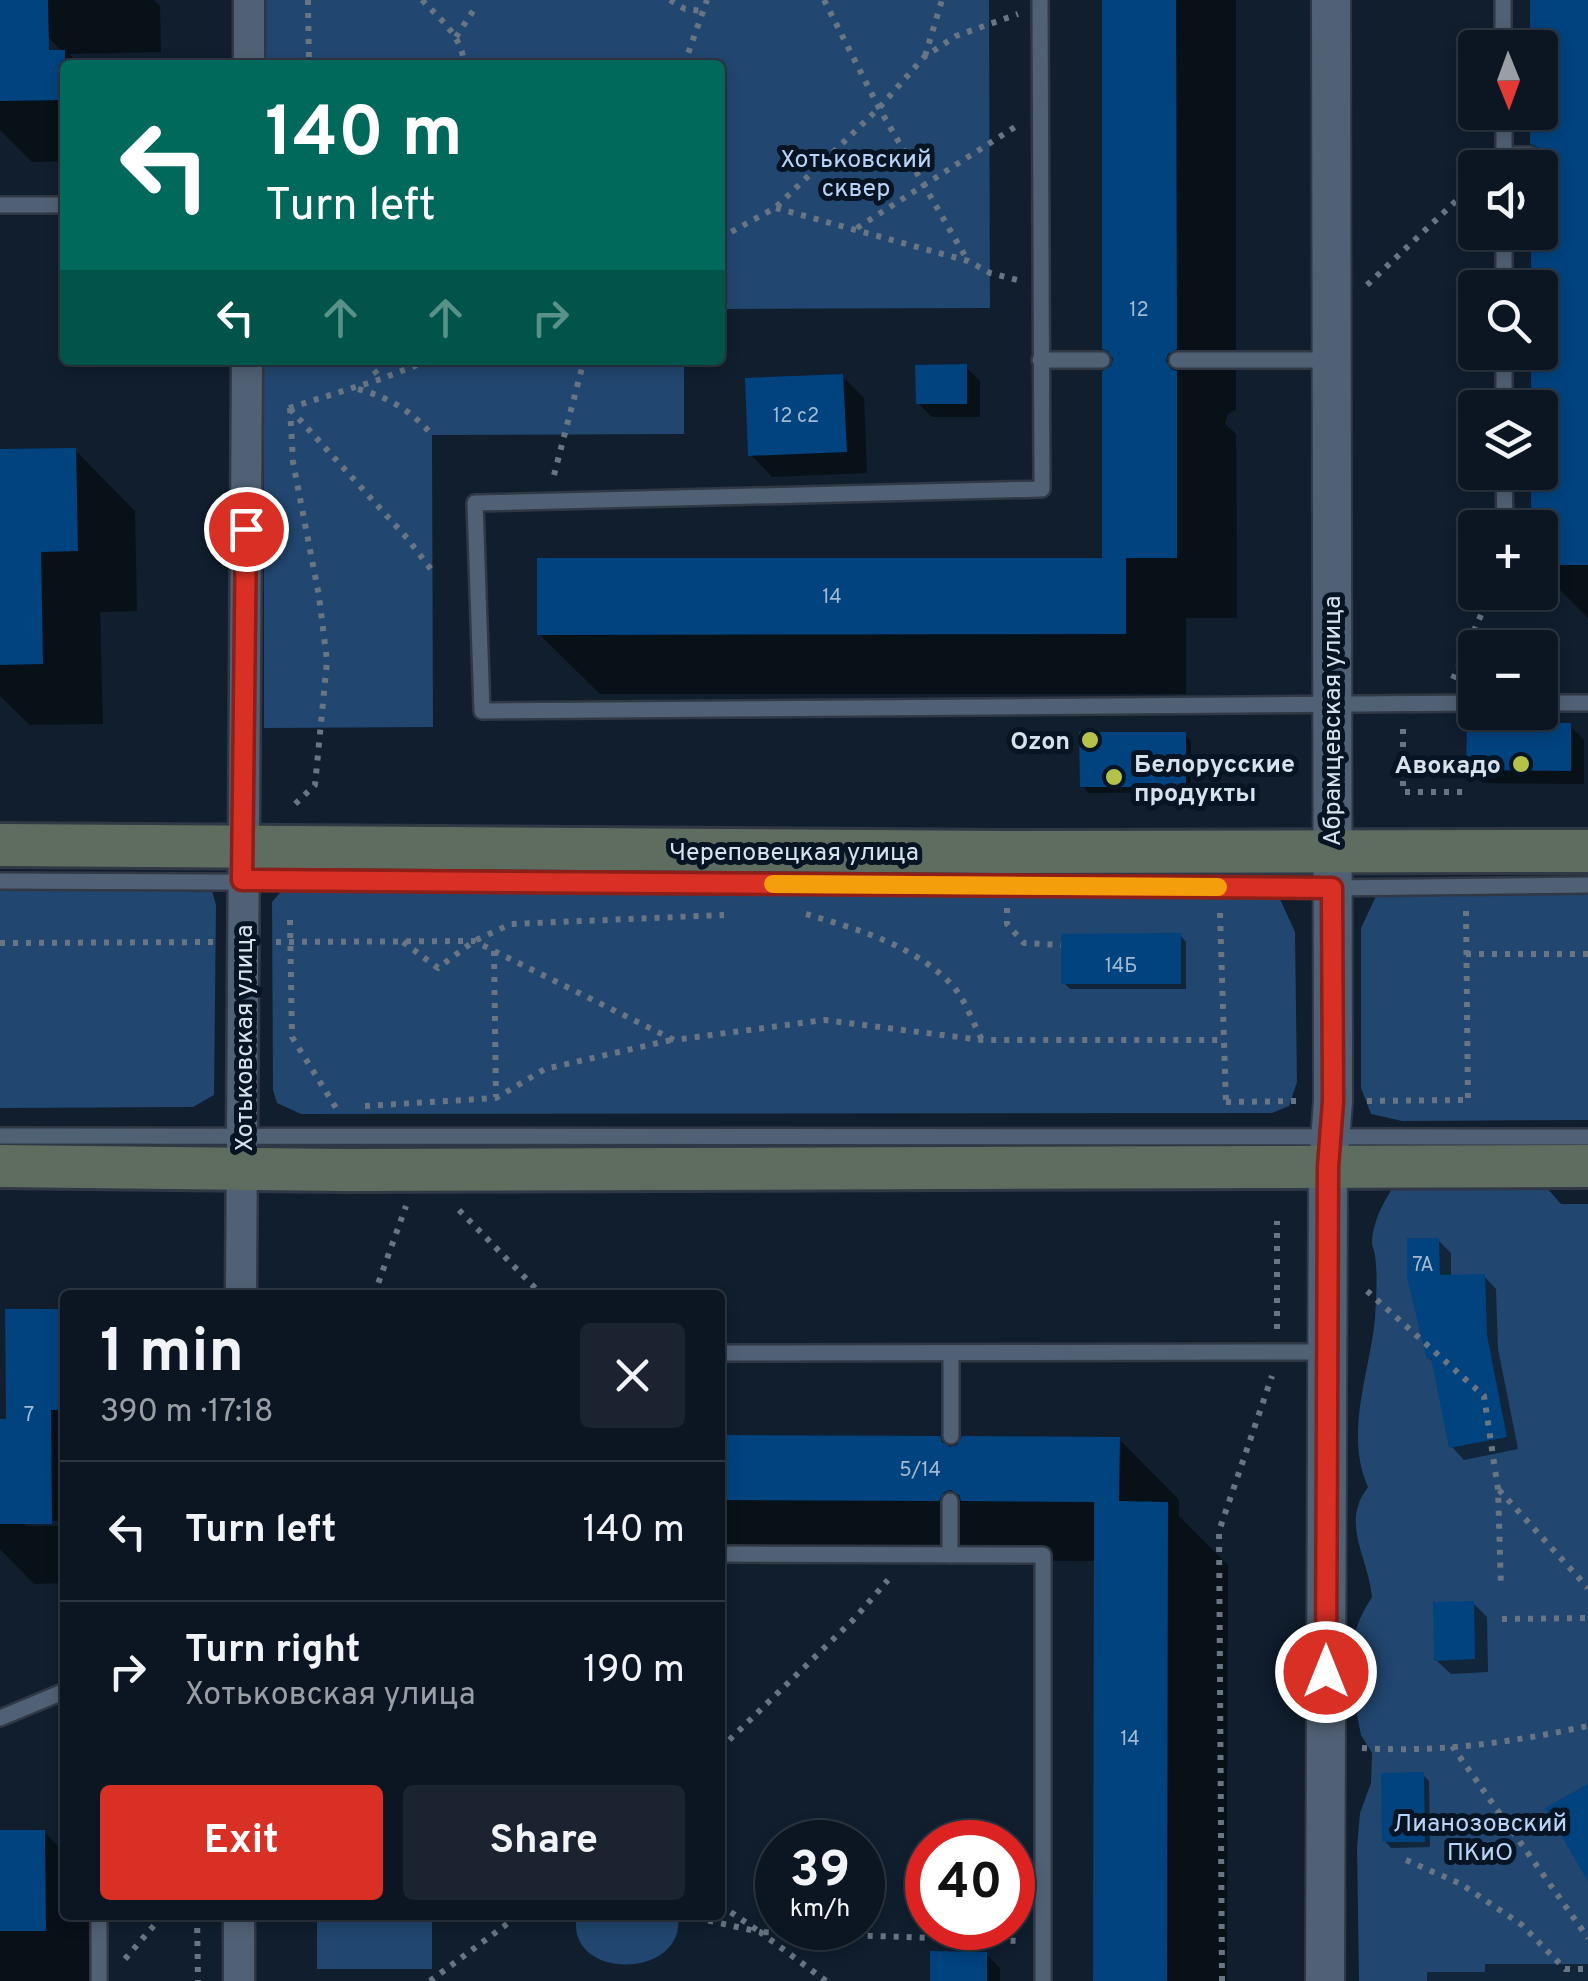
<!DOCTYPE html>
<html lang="en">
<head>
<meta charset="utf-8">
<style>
	:root { --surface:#0c1622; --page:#1a232f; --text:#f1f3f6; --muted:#9a9fa5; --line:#2c3540; --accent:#d93025 }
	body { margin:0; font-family:Overpass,sans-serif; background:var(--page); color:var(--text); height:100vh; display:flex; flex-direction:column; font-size:38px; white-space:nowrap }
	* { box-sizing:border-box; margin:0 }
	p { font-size:32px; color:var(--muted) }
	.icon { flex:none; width:55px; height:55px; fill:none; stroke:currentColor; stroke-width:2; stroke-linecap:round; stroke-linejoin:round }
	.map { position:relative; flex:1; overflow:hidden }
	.panel { position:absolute; left:60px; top:1290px; width:665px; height:630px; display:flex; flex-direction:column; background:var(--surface); border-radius:10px; box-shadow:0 5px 15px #0003,0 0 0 2px var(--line) }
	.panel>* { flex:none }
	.top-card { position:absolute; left:60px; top:60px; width:665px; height:305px; border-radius:10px; box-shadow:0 5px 15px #0003,0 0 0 2px var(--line); background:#00695c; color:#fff; overflow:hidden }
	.needle { width:65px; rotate:179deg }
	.buttons { position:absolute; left:1458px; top:30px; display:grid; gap:20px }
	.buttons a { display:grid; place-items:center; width:100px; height:100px; border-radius:10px; background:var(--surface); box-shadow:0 5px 15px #0003,0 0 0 2px var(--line); font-size:50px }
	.speed { position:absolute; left:755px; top:1820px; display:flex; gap:20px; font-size:50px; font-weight:700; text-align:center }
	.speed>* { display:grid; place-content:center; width:130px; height:130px; border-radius:50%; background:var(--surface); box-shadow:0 5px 15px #0003,0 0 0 2px var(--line); line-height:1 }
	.speed small { font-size:25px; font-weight:400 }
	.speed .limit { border:15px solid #d22; background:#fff; color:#111 }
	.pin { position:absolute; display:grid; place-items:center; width:85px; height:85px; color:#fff; margin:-42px; border:5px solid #fff; border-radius:50%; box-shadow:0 2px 10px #0007 }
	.me { position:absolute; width:110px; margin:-55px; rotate:0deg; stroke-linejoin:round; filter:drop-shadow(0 0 8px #0008) }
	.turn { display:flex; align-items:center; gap:35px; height:210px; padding:0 40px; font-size:45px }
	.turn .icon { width:130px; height:130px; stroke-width:2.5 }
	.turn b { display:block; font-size:70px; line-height:85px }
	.lanes { display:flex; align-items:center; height:95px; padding:0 40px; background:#0003; justify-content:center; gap:50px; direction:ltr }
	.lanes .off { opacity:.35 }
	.round { display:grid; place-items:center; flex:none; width:105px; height:105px; border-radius:10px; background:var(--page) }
	.head { display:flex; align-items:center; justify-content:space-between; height:170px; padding:0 40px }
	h1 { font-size:60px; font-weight:700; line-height:75px }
	.button { display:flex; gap:20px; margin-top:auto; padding:20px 40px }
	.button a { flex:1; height:115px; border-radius:10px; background:var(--accent); color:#fff; font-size:40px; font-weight:700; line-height:115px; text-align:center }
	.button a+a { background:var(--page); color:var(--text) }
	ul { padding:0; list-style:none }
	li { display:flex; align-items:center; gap:30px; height:140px; padding:0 40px; border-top:2px solid var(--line) }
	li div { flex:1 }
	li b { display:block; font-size:38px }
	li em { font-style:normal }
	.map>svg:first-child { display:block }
	.green { fill:#21466f }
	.shadow { fill:#0007; fill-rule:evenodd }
	.building { fill:#00437f }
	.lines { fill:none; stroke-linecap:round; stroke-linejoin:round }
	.service-casing { stroke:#303745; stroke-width:20 }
	.minor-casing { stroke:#303745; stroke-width:35 }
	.tertiary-casing { stroke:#303745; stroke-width:42 }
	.secondary-casing { stroke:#303745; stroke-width:48 }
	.path { stroke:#697583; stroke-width:6; stroke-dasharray:5 8; stroke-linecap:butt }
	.service { stroke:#516175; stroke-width:15 }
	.minor { stroke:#516175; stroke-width:30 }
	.tertiary { stroke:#516175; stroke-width:38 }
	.secondary { stroke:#5f6d61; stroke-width:42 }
	.route-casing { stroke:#8d1f18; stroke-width:25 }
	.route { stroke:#d93025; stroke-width:18 }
	.slow { stroke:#f59e0b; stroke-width:18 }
	.poi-dot { fill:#b4c24a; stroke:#071424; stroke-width:4 }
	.labels { text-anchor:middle; stroke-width:10; stroke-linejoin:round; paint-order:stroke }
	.number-label { font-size:20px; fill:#a2bad2 }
	.park-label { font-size:25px; fill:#b6d4f7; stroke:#071424 }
	.street-label { font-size:25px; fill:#d8e2ed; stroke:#071424 }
	.poi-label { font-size:25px; font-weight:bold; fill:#d8e2ed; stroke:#071424; text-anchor:end }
</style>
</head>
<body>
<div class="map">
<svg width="1588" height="1981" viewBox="0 0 1588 1981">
	<rect width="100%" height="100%" fill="#101e2e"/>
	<!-- green -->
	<g class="green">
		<polygon points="266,0 989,0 990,308 720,309 720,65 265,65"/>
		<polygon points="264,360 684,360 684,434 432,435 433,727 264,728"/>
		<polygon points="292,879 1246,883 1280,899 1295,932 1297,1082 1289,1106 1272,1113 301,1114 277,1103 273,1090 272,902"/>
		<polygon points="200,882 212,891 216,905 214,1095 193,1107 0,1108 0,883"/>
		<polygon points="1588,882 1588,1120 1402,1121 1371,1114 1361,1088 1361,928 1377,894"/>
		<path d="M 1400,1177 L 1539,1179 L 1561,1204 L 1588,1204 L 1588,1981 L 1359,1981 L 1357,1847 L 1360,1813 L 1371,1783 L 1372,1753 L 1361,1735 L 1357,1715 L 1365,1685 L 1353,1676 C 1349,1645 1355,1623 1372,1597 C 1368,1556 1340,1523 1368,1487 C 1344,1434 1370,1372 1375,1318 C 1376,1299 1378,1275 1375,1256 C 1374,1248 1372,1248 1372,1241 C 1374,1216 1387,1196 1400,1177 Z"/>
		<rect x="317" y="1915" width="115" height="54"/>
		<path d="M 577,1915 L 678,1915 C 687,1981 563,1981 577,1915 Z"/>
	</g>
	<!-- shadow -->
	<g class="shadow">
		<polygon points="11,0 154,0 160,6 161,52 69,54 80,65 65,65 65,161 32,162 0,130 0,51 63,52"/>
		<polygon points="1104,0 1236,0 1236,410 1228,414 1225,424 1236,434 1237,618 1186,618 1186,694 600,694 539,634 1105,560 1116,359 1105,348"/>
		<polygon points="1533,0 1588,0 1588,618 1540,570 1540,168 1533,168 1541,163 1540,48"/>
		<polygon points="966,367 980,381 980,417 932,417 918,403"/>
		<polygon points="842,376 864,398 867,473 772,477 751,455"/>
		<polygon points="75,450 135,511 137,611 100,612 103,724 30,725 0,696 0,452"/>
		<polygon points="1570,726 1584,740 1584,784 1483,783 1469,769"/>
		<polygon points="1185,735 1191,741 1191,792 1089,793 1082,786"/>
		<polygon points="1180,935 1186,942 1186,989 1070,989 1064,983"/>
		<polygon points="1438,1240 1451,1253 1451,1277 1484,1276 1496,1289 1498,1349 1518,1449 1464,1460 1452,1447 1435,1364 1429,1358"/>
		<path d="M 65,1311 L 65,1583 L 34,1584 L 0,1549 L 0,1422 L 9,1422 ZM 21,1521 L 64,1521 L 64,1526 L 26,1526 Z"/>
		<polygon points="720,1438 939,1438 950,1450 1119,1439 1179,1500 1179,1516 1228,1565 1227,1981 1095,1981 1096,1561 720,1559"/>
		<polygon points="1473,1603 1487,1617 1488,1672 1451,1674 1436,1660"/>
		<polygon points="1423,1775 1429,1781 1430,1847 1391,1848 1385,1841"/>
		<polygon points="44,1832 65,1853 65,1915 105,1915 106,1981 0,1981 0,1833"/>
		<polygon points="986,1954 1000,1968 1000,1981 932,1981"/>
		<polygon points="1485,1964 1588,1964 1588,1981 1427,1981 1427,1972 1485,1972"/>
	</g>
	<!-- building -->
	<g class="building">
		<polygon points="0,0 48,0 49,50 65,50 65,100 0,101"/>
		<polygon points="1102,0 1176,0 1177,349 1168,354 1166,361 1171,369 1177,371 1177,558 1126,558 1126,634 537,635 537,558 1102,558 1102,371 1111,366 1113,359 1108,351 1102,349"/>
		<polygon points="1530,0 1588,0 1588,565 1540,565 1540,528 1531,528 1531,472 1540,472 1540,408 1531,408 1531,352 1540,352 1540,288 1531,288 1531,232 1540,232 1540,168 1530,166 1539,161 1541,154 1536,146 1530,144 1530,112 1540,112 1540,48 1530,48"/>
		<polygon points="967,364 967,404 916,404 915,365"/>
		<polygon points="843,374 847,452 748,456 745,378"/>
		<polygon points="76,448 78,551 41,552 43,664 0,665 0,449"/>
		<polygon points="1467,722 1571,723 1571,771 1466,770"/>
		<polygon points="1079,732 1186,732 1186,787 1080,787"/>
		<polygon points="1181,933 1181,984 1061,984 1061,934"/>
		<polygon points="1407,1238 1439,1238 1440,1275 1485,1274 1487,1335 1507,1437 1449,1448 1431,1358 1427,1360 1407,1278"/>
		<polygon points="5,1309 65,1309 65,1410 51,1410 52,1524 0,1524 0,1419 6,1419"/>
		<polygon points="720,1435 940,1436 942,1442 950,1447 957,1445 962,1436 1120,1437 1119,1501 1168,1502 1167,1981 1093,1981 1094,1502 961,1501 959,1495 951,1490 944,1492 939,1501 720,1500"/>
		<polygon points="1474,1601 1475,1659 1434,1661 1433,1602"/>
		<polygon points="1424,1772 1425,1842 1382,1842 1381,1773"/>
		<polygon points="1588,1784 1588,1881 1545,1808"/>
		<polygon points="0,1830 45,1830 46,1931 0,1931"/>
		<polygon points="930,1951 987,1952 987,1981 930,1981"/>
	</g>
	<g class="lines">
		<!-- service casing -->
		<g class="service-casing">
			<g id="service">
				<polyline points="1040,0 1042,489 475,503 482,711 1475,703"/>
				<polyline points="1503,0 1503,48"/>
				<polyline points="1504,112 1504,168"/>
				<polyline points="1504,155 1530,155"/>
				<polyline points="0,205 65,205"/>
				<polyline points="1504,232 1504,288"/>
				<polyline points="1504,352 1504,408"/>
				<polyline points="1040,360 1102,360"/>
				<polyline points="1177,360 1331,360"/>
				<polyline points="1504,472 1505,528"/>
				<polyline points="1540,703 1588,703"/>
				<polyline points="0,881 1331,888 1588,885"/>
				<polyline points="0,1136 1588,1137"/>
				<polyline points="720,1353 1326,1352"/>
				<polyline points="951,1436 951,1353"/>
				<polyline points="720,1554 1043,1555 1043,1981"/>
				<polyline points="950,1555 950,1501"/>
				<polyline points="0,1718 65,1691"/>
				<polyline points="99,1981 99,1915"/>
			</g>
		</g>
		<!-- minor casing -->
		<g class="minor-casing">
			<g id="minor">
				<polyline points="249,65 249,0"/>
				<polyline points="241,1295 247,360"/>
				<polyline points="239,1981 239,1915"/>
			</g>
		</g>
		<!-- tertiary casing -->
		<g class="tertiary-casing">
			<polyline id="tertiary" points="1325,1981 1328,1167 1333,1101 1331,0"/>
		</g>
		<!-- secondary casing -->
		<g class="secondary-casing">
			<g id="secondary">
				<polyline points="0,845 1007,852 1588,851"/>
				<polyline points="0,1166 346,1170 1588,1166"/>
			</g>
		</g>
		<!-- path -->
		<g class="path">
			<polyline points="308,0 309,65"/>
			<path d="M 422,0 C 441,20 463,37 464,65"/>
			<polyline points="670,0 685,9 703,11"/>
			<polyline points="824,0 879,108 968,261"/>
			<polyline points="456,37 473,11"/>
			<polyline points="925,56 942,0"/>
			<polyline points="684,65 707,0"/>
			<polyline points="776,208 968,261 990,273 1017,280"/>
			<polyline points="857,228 1015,127"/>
			<polyline points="720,238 775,208 879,108 924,57 956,36 1018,14"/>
			<polyline points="1367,285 1475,183"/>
			<polyline points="366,360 381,379"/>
			<path d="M 358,389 C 388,397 412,411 432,435"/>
			<polyline points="289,408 381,379 430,360"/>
			<polyline points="290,408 293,462 319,596 327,661 315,785 291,808"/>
			<polyline points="290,409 407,538 433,572"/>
			<polyline points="554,475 584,360"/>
			<polyline points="1453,679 1491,592"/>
			<polyline points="1403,729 1403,792 1464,792"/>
			<polyline points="1007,908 1007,924 1024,943 1061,945"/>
			<polyline points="1466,911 1468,1103"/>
			<polyline points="1220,913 1226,1105"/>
			<path d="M 806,914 C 857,929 914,945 952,985 C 965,999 973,1023 982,1040"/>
			<polyline points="290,920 292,1037 338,1111"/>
			<polyline points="276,942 474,941 674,1040 824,1020 982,1040 1223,1040"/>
			<polyline points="403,942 438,968 474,941 511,924 724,915"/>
			<polyline points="0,943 214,942"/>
			<polyline points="494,951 496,1097"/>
			<polyline points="1466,954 1588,954"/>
			<polyline points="1367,1101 1468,1100"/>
			<polyline points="1226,1102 1299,1101"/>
			<polyline points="365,1106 496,1098 545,1069 671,1040"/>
			<polyline points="459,1210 542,1295"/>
			<polyline points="1367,1291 1484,1396 1498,1489 1501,1587"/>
			<polyline points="374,1295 406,1206"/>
			<polyline points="1277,1329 1277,1221"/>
			<polyline points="1499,1490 1588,1588"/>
			<polyline points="1502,1619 1588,1618"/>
			<polyline points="1452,1746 1588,1938"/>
			<path d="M 1362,1748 C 1438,1753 1514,1742 1588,1726"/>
			<polyline points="720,1749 854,1619 888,1580"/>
			<polyline points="1406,1860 1461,1884 1522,1925 1565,1969 1588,1969"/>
			<polyline points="720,1905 760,1932 1020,1941"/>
			<polyline points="197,1915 198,1981"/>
			<polyline points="683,1915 760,1932 826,1981"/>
			<polyline points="125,1959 163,1915"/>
			<polyline points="430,1981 519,1915"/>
			<polyline points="1222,1981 1219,1531 1272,1376"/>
		</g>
		<!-- service -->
		<use href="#service" class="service"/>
		<!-- minor -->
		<use href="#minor" class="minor"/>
		<!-- tertiary -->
		<use href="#tertiary" class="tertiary"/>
		<!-- secondary -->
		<use href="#secondary" class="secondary"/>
	</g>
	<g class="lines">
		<!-- route casing -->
		<g class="route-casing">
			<polyline id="route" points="246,529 242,880 1332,888 1333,1101 1328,1167 1326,1672"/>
		</g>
		<!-- route -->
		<use href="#route" class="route"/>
		<!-- slow -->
		<polyline class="slow" points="773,884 1218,887"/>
	</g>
	<!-- markers -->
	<g class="poi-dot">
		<circle cx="1090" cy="740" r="10"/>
		<circle cx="1521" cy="764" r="10"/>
		<circle cx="1114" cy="777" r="10"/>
	</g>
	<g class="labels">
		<!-- number labels -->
		<g class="number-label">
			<text x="1139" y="316">12</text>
			<text x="796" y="422">12 с2</text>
			<text x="832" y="603">14</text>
			<text x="1121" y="972">14Б</text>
			<text x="1423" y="1271">7А</text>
			<text x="29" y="1421">7</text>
			<text x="920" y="1476">5/14</text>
			<text x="1130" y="1745">14</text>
		</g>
		<!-- park labels -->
		<g class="park-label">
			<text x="856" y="167">Хотьковский<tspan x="856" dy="29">сквер</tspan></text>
			<text x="1480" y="1831">Лианозовский<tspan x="1480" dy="29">ПКиО</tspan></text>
		</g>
		<!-- street labels -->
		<g class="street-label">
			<text transform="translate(1331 721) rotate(-90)" y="9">Абрамцевская улица</text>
			<text x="794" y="860">Череповецкая улица</text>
			<text transform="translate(243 1038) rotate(-90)" y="9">Хотьковская улица</text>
		</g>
		<!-- poi labels -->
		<g class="poi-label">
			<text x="1070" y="749">Ozon</text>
			<text x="1134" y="772" text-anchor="start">Белорусские<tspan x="1134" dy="29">продукты</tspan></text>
			<text x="1501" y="773">Авокадо</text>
		</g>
	</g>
</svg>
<div class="buttons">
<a><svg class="needle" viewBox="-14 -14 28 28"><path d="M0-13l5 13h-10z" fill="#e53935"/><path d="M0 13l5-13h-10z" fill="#9a9fa5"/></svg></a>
<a><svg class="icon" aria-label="sound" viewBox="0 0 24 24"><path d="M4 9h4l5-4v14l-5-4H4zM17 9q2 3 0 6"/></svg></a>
<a><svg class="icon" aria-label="search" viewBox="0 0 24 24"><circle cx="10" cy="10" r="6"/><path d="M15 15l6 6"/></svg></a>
<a><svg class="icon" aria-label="layers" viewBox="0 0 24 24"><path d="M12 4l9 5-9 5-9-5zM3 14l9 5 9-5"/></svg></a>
<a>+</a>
<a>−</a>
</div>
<div class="speed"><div>39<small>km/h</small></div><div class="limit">40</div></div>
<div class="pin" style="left:246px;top:529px;background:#d93025"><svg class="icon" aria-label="arrive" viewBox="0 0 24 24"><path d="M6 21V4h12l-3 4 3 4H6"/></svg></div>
<svg class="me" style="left:1326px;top:1672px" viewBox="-20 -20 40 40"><circle r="17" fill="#d93025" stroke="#fff" stroke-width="3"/><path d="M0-11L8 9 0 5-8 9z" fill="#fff"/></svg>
<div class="top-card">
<div class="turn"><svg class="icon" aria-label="left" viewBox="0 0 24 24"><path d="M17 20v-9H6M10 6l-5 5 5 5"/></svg><div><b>140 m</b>Turn left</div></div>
<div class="lanes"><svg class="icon" aria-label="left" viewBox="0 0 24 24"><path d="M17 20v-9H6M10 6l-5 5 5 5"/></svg><svg class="icon off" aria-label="ahead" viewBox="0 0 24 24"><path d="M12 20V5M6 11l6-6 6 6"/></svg><svg class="icon off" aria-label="ahead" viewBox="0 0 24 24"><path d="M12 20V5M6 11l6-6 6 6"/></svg><svg class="icon off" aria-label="right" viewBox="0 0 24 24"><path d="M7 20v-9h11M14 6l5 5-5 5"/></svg></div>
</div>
<section class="panel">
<div class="head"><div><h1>1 min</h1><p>390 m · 17:18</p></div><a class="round"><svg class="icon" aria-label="close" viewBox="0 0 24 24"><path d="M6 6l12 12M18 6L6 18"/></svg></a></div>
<ul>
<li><svg class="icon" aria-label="left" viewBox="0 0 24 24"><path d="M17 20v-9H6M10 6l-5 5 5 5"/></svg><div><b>Turn left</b></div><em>140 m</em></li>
<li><svg class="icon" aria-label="right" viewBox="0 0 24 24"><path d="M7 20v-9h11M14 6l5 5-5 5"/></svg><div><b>Turn right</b><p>Хотьковская улица</p></div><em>190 m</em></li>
</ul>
<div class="button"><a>Exit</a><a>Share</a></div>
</section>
</div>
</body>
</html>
